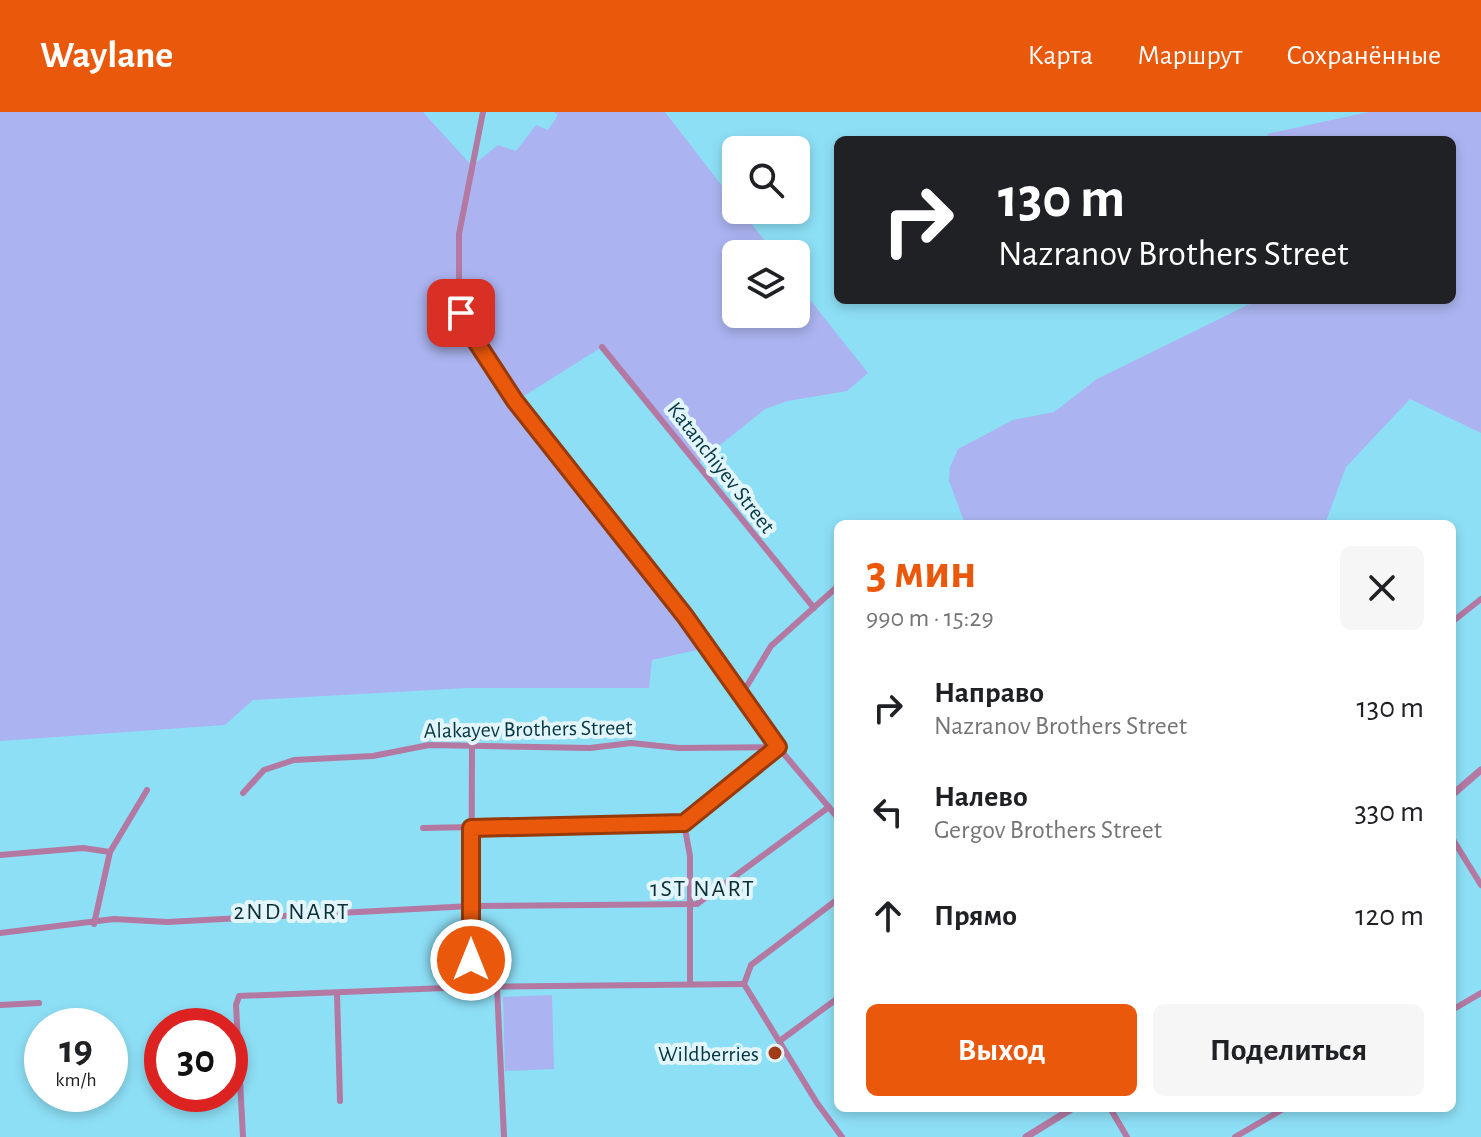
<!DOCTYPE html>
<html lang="ru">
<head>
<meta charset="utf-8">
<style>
	:root { --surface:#fff; --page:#f6f6f6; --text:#202124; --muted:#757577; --accent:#ea580c }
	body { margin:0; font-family:"Alegreya Sans",sans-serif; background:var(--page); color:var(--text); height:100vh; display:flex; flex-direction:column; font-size:30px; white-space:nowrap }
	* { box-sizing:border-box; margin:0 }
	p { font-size:26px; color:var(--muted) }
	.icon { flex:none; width:44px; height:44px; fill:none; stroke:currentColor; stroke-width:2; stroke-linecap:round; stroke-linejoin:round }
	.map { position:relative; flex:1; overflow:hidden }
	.panel { position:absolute; left:834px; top:408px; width:622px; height:592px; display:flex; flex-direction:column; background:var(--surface); border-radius:12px; box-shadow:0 4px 12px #0003 }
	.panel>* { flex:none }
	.hud { position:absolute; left:834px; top:24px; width:622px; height:168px; border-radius:12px; box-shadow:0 4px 12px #0003; background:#202124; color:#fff; overflow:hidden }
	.buttons { position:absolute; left:722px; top:24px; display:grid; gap:16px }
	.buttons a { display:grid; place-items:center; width:88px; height:88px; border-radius:12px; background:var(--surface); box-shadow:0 4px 12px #0003; font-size:40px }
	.speed { position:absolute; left:24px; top:896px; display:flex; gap:16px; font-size:40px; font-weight:700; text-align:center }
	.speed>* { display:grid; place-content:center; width:104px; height:104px; border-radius:50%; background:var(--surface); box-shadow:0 4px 12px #0003; line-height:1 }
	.speed small { font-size:20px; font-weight:400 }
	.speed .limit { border:12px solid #d22; background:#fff; color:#111 }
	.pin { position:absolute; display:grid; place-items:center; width:68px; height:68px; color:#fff; margin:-34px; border-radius:16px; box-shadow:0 4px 12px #0006 }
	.me { position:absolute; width:88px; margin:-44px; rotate:0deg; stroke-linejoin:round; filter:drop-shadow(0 0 6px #0008) }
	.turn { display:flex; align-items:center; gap:28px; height:168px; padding:0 32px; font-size:36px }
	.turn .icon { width:104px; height:104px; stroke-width:2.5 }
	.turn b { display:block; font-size:56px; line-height:68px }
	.round { display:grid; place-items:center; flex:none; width:84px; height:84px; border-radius:12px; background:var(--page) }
	.overview { display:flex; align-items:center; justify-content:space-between; height:136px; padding:0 32px }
	h1 { font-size:48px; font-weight:700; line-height:60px; color:var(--accent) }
	.cta { display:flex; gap:16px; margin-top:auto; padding:16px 32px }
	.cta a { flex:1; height:92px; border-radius:12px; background:var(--accent); color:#fff; font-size:32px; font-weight:700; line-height:92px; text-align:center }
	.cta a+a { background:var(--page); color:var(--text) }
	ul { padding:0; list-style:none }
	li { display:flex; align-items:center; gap:24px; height:104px; padding:0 32px }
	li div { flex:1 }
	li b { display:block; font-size:30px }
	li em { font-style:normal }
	header { display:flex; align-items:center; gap:48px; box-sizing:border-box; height:112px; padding:0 40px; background:var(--accent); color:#fff }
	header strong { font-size:38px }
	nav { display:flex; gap:44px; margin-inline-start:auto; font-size:28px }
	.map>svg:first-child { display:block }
	.green { fill:#abb4f0 }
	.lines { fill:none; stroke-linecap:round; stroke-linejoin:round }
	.minor { stroke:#b379a2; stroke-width:6 }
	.tertiary { stroke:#b379a2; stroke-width:7 }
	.route-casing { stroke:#983908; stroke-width:20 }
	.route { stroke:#ea580c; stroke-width:14 }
	.poi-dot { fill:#a23b18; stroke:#e2f5fb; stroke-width:3 }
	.labels { text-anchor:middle; stroke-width:8; stroke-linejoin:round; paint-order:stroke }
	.street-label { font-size:22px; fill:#043743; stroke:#e2f5fb }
	.poi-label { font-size:22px; fill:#043743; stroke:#e2f5fb; text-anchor:end }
	.neighbourhood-label { font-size:24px; letter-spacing:2px; fill:#0b2f38; stroke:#e2f5fb }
</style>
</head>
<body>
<header>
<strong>Waylane</strong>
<nav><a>Карта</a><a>Маршрут</a><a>Сохранённые</a></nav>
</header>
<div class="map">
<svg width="1481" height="1025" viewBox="0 0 1481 1025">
	<rect width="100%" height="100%" fill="#8ddff6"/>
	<!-- green -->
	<g class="green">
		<polygon points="0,0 423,0 472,54 498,33 516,39 536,13 548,18 558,3 554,0 665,0 736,92 736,98 741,98 775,142 736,142 736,202 796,202 796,170 868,261 847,279 788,289 765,297 698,351 602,235 516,289 706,536 652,548 649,576 467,576 253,588 225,613 0,629"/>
		<polygon points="1369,0 1481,0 1481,321 1410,287 1346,355 1325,412 965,412 949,369 950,355 958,337 1013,308 1054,300 1097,267 1258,188 1452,188 1452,28 1270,28 1267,22"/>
		<polygon points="552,883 554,957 505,959 503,885"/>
	</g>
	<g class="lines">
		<!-- minor -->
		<g class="minor">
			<polyline points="483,0 459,122 459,189 464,211 515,289 685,504 778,635 838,706"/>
			<polyline points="602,235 814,496"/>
			<polyline points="1452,510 1481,487"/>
			<polyline points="742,582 771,534 838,474"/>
			<polyline points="243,681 264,658 294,648 373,644 429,633 590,636 631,631 679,636 778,635"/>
			<polyline points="684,711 690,744 690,872"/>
			<polyline points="423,716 684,711 778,635"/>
			<polyline points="1452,726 1481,773"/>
			<polyline points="0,743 83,736 110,740"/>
			<polyline points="94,812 110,740 147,678"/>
			<polyline points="0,821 114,807 167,810 471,794 697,792 829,695"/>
			<polyline points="744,872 817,991 842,1025"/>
			<polyline points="744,872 751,853 838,787"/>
			<polyline points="471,875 472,636"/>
			<polyline points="497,875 504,1025"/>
			<polyline points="337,882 340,989"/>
			<polyline points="0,893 39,891"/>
			<polyline points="1452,898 1481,881"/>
			<polyline points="781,928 838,886"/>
			<polyline points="1110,996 1127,1025"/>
			<polyline points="243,1025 236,893 239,884 471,875 744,872"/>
			<polyline points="1235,1025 1285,996"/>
		</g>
		<!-- tertiary -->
		<g class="tertiary">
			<polyline points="1452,683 1481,658"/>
			<polyline points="1026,1025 1073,996"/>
		</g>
	</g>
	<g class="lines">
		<!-- route casing -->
		<g class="route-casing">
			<polyline id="route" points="461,201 464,211 515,289 685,504 778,635 684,711 471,716 471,848"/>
		</g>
		<!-- route -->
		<use href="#route" class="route"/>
	</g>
	<!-- markers -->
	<circle class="poi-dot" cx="775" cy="941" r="8"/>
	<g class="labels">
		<!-- street labels -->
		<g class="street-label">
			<text transform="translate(722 355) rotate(52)" y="8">Katanchiyev Street</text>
			<text transform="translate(528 616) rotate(-1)" y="8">Alakayev Brothers Street</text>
		</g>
		<!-- poi labels -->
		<g class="poi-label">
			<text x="759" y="949">Wildberries</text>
		</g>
		<!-- neighbourhood labels -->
		<g class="neighbourhood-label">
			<text x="703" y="784">1ST NART</text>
			<text x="292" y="807">2ND NART</text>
		</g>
	</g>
</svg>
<div class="buttons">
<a><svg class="icon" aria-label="search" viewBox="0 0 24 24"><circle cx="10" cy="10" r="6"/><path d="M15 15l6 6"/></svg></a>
<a><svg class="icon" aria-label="layers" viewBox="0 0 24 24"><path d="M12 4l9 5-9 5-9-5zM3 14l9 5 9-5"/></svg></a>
</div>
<div class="speed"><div>19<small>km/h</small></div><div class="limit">30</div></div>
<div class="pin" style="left:461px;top:201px;background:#d93025"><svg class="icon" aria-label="arrive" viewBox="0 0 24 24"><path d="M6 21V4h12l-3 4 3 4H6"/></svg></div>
<svg class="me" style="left:471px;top:848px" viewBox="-20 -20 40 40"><circle r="17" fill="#ea580c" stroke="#fff" stroke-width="3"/><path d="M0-11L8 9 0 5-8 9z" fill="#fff"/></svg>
<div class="hud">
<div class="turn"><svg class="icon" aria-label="right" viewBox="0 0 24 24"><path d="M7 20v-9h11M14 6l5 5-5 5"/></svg><div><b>130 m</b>Nazranov Brothers Street</div></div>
</div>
<section class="panel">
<div class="overview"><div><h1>3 мин</h1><p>990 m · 15:29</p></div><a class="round"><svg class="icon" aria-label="close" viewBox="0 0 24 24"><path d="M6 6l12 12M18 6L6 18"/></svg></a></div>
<ul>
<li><svg class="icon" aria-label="right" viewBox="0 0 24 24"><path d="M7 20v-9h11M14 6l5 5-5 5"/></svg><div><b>Направо</b><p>Nazranov Brothers Street</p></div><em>130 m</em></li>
<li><svg class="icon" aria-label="left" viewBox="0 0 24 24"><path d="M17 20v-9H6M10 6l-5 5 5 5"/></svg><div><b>Налево</b><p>Gergov Brothers Street</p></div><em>330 m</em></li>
<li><svg class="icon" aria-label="ahead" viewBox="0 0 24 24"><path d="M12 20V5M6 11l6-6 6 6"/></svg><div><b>Прямо</b></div><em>120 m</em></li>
</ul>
<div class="cta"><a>Выход</a><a>Поделиться</a></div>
</section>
</div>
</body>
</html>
